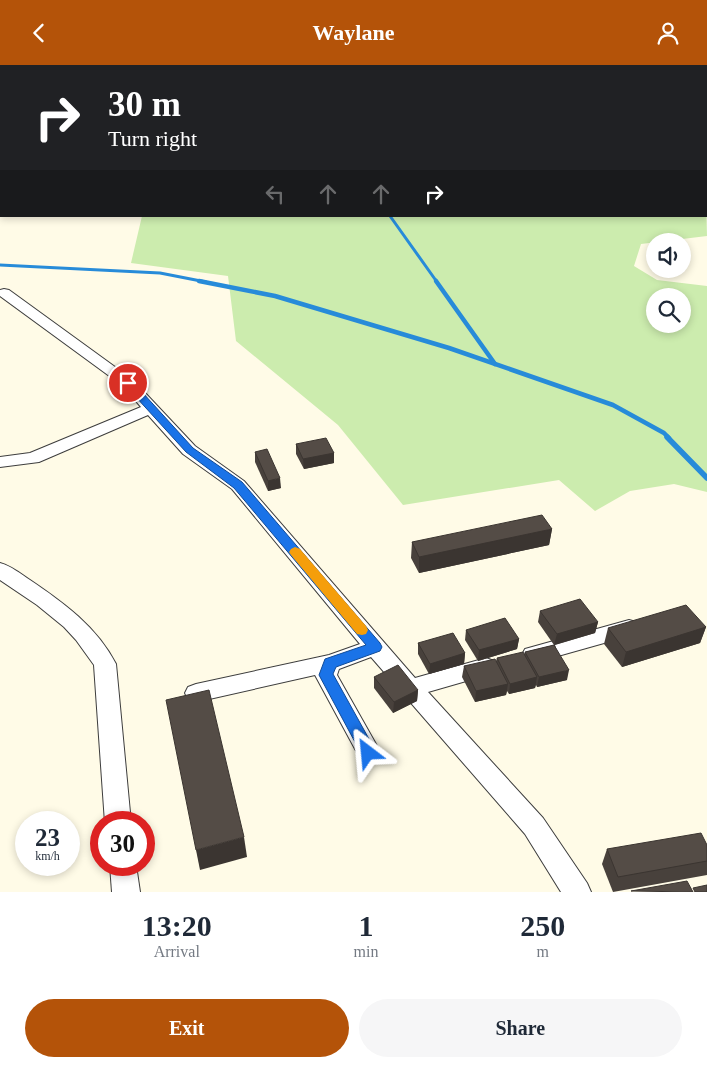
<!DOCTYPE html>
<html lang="en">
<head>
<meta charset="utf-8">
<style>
	:root { --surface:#fff; --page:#f6f6f7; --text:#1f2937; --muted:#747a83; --accent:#b45309 }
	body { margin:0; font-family:"Times New Roman",serif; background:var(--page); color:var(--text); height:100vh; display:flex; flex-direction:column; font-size:19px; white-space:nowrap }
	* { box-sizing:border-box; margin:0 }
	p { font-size:16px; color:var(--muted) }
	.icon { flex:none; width:28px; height:28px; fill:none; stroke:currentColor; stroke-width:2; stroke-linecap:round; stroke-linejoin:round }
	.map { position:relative; height:827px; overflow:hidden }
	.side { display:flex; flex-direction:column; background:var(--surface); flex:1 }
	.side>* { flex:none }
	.hud { position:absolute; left:0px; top:0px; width:708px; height:152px; box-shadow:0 2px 8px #0003; background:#202124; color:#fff; overflow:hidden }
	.controls { position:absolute; left:646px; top:168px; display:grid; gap:10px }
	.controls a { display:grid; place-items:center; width:45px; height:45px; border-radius:50%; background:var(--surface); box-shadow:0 2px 8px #0003; font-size:25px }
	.speed { position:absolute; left:15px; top:746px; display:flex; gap:10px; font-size:25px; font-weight:700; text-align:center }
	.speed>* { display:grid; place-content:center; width:65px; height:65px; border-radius:50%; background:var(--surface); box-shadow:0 2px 8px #0003; line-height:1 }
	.speed small { font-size:12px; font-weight:400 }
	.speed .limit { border:8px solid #d22; background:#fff; color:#111 }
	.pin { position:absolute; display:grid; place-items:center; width:42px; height:42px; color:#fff; margin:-21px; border:2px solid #fff; border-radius:50%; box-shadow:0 1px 5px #0007 }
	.me { position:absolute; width:55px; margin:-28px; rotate:331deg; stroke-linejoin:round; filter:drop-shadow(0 0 4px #0008) }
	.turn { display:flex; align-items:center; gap:18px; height:105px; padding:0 25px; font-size:22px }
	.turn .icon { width:65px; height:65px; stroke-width:2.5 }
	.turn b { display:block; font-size:35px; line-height:42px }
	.lanes { display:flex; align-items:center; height:48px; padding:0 25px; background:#0003; justify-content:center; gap:25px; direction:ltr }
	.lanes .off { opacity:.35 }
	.eta { display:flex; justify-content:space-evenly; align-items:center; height:85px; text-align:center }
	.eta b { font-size:30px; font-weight:600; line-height:35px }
	.button { display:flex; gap:10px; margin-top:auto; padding:10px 25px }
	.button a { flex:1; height:58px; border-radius:30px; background:var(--accent); color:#fff; font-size:20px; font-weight:600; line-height:58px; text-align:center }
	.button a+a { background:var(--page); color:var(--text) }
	header { display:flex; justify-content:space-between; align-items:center; height:65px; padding:0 25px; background:var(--accent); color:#fff; font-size:22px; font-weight:600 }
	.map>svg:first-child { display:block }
	.green { fill:#ccecae; fill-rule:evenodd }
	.water { fill:#a6d8fc; stroke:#278bd9 }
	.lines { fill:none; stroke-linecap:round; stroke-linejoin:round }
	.stream-far3 { stroke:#278bd9; stroke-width:2.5 }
	.stream-far2 { stroke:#278bd9; stroke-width:3 }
	.stream-far1 { stroke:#278bd9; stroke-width:4.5 }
	.stream { stroke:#278bd9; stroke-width:5.5 }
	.minor-casing { stroke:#3d3d3d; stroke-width:2 }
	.minor { fill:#fff; fill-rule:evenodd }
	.wall { fill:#48413c }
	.shaded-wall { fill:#3b3531 }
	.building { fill:#544c46; stroke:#3b3531 }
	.route { fill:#1a73e8; stroke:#114b97 }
	.slow { fill:#f59e0b }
</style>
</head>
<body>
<header><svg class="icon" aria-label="back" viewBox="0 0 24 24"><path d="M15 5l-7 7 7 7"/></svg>Waylane<svg class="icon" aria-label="person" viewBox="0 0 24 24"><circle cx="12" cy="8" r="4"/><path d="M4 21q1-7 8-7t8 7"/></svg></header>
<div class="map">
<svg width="707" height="827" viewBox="0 0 707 827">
	<rect width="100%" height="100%" fill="#fffbe7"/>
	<!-- green -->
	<path class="green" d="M 706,131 L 707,171 L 641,179 L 634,201 L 657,215 L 707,221 L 707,427 L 674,419 L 630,426 L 595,446 L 559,415 L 403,440 L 338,360 L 236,276 L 228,211 L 131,198 L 142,151 L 706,151 ZM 655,231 L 682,231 L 682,259 L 655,259 Z"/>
	<!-- water -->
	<polygon class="water" points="0,0 190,0 193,1 1,1 0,51"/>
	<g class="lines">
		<!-- stream-far3 -->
		<polyline class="stream-far3" points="223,0 226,1"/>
		<!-- stream-far2 -->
		<g class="stream-far2">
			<polyline points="390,151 437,217"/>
			<polyline points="0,200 160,208 206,217"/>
		</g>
		<!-- stream-far1 -->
		<g class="stream-far1">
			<polyline points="199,216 275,231 449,283 613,340 664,368 669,373"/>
			<polyline points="436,216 495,299"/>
		</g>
		<!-- stream -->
		<polyline class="stream" points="667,372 707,413"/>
		<!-- minor casing -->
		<g class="minor-casing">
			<g id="minor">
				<polygon points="4,224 9,225 133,315 195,381 244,416 415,613 486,593 494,596 497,602 494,608 428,627 543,753 587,818 591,827 561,827 525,769 371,592 339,604 337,610 381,688 377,695 369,698 361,695 315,610 196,637 188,634 185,628 188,622 196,619 329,590 360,579 232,424 183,389 148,350 39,397 0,402 0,392 30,388 141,342 123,321 0,231 0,225"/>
				<path d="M 0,498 C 11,501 21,509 30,515 C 64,538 97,562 116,599 L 131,758 L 105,758 L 94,600 L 76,575 L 64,562 L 37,540 L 0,515 Z"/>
				<polygon points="629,555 636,557 639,563 636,569 533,598 525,596 522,590 525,584"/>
				<polygon points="110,800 136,800 140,827 112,827"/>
			</g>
		</g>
		<!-- minor -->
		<use href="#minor" class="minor"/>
	</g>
	<!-- wall -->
	<g class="wall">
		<polygon points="296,379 334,388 334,398 304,404 296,389"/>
		<polygon points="255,387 281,423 268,426 255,397"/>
		<polygon points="552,464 549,480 419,508 411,493 412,477"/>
		<polygon points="540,546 598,557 595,568 555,580 567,615 537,622 536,620 535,623 509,629 507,626 506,630 475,637 462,612 464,601 496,596 497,593 524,589 525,587 554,580 538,557"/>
		<polygon points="706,562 700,578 622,602 604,579 608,563"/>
		<polygon points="466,565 519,574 517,584 478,596 465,575"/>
		<polygon points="418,578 465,588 464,599 429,609 418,589"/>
		<polygon points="374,612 418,625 417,636 393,648 374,623"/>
		<polygon points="707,780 707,810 613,827 602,799 607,784"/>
	</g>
	<!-- shaded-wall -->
	<g class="shaded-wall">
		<polygon points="334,388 334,398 304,404 303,394"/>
		<polygon points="280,413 281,423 268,426 268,416"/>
		<polygon points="552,464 549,480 419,508 419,492"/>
		<polygon points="598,557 595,568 554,580 557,569"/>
		<polygon points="706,562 700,578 622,602 626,587"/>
		<polygon points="519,574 517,584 478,596 479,585"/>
		<polygon points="465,588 464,599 429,609 430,599"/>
		<polygon points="569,605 567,615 537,622 539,612"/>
		<polygon points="537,612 535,623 509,629 510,619"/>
		<polygon points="508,619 506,630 475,637 476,626"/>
		<polygon points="418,625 417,636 393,648 394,637"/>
		<polygon points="244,772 247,792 200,805 196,785"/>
	</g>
	<!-- building -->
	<g class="building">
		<polygon points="326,373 334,388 303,394 296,379"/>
		<polygon points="267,384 280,413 268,416 255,387"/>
		<polygon points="542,450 552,464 419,492 412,477"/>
		<polygon points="580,534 598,557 557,569 540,546"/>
		<polygon points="686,540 706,562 626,587 608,563"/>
		<polygon points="505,553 519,574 479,585 466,565"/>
		<polygon points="453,568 465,588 430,599 418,578"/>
		<polygon points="554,580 569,605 539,612 525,587"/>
		<polygon points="523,587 537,612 510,619 497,593"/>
		<polygon points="495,594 508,619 476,626 464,601"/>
		<polygon points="398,600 418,625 394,637 374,612"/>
		<polygon points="209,625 244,772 196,785 166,635"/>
		<polygon points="701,768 707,780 707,796 618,812 607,784"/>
		<polygon points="687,816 693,827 631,826"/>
		<polygon points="707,820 707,827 695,827 693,823"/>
	</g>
	<!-- route -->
	<polygon class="route" points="128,315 132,316 193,383 242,417 380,578 382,582 380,586 336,602 333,609 374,683 376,688 374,692 368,694 363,692 319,610 325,594 366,580 234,423 186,387 125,320 125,316"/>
	<!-- slow -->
	<polygon class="slow" points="295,482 300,484 366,561 368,565 366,569 362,570 357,569 291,490 289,487 291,484"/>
</svg>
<div class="controls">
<a><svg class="icon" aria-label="sound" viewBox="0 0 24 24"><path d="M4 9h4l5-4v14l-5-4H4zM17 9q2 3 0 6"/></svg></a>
<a><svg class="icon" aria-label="search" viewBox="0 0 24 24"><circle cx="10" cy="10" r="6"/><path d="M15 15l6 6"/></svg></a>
</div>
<div class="speed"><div>23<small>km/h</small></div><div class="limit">30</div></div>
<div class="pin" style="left:128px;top:318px;background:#d93025"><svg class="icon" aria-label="arrive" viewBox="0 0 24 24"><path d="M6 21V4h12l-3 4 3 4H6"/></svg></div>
<svg class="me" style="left:368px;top:688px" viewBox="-20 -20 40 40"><path d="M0-17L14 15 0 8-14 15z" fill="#1a73e8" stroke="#fff" stroke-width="4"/></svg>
<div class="hud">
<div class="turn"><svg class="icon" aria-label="right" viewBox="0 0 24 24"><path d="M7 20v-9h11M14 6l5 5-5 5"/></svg><div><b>30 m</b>Turn right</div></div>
<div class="lanes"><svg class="icon off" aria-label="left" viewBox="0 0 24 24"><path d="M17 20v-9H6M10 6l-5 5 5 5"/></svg><svg class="icon off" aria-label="ahead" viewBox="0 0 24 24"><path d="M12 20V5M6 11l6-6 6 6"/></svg><svg class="icon off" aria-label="ahead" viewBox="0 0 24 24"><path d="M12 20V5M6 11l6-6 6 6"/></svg><svg class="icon" aria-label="right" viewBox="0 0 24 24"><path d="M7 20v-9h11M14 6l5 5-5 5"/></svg></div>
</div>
</div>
<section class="side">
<div class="eta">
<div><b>13:20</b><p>Arrival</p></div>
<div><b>1</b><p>min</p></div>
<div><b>250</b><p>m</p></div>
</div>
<div class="button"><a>Exit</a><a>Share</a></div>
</section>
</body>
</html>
